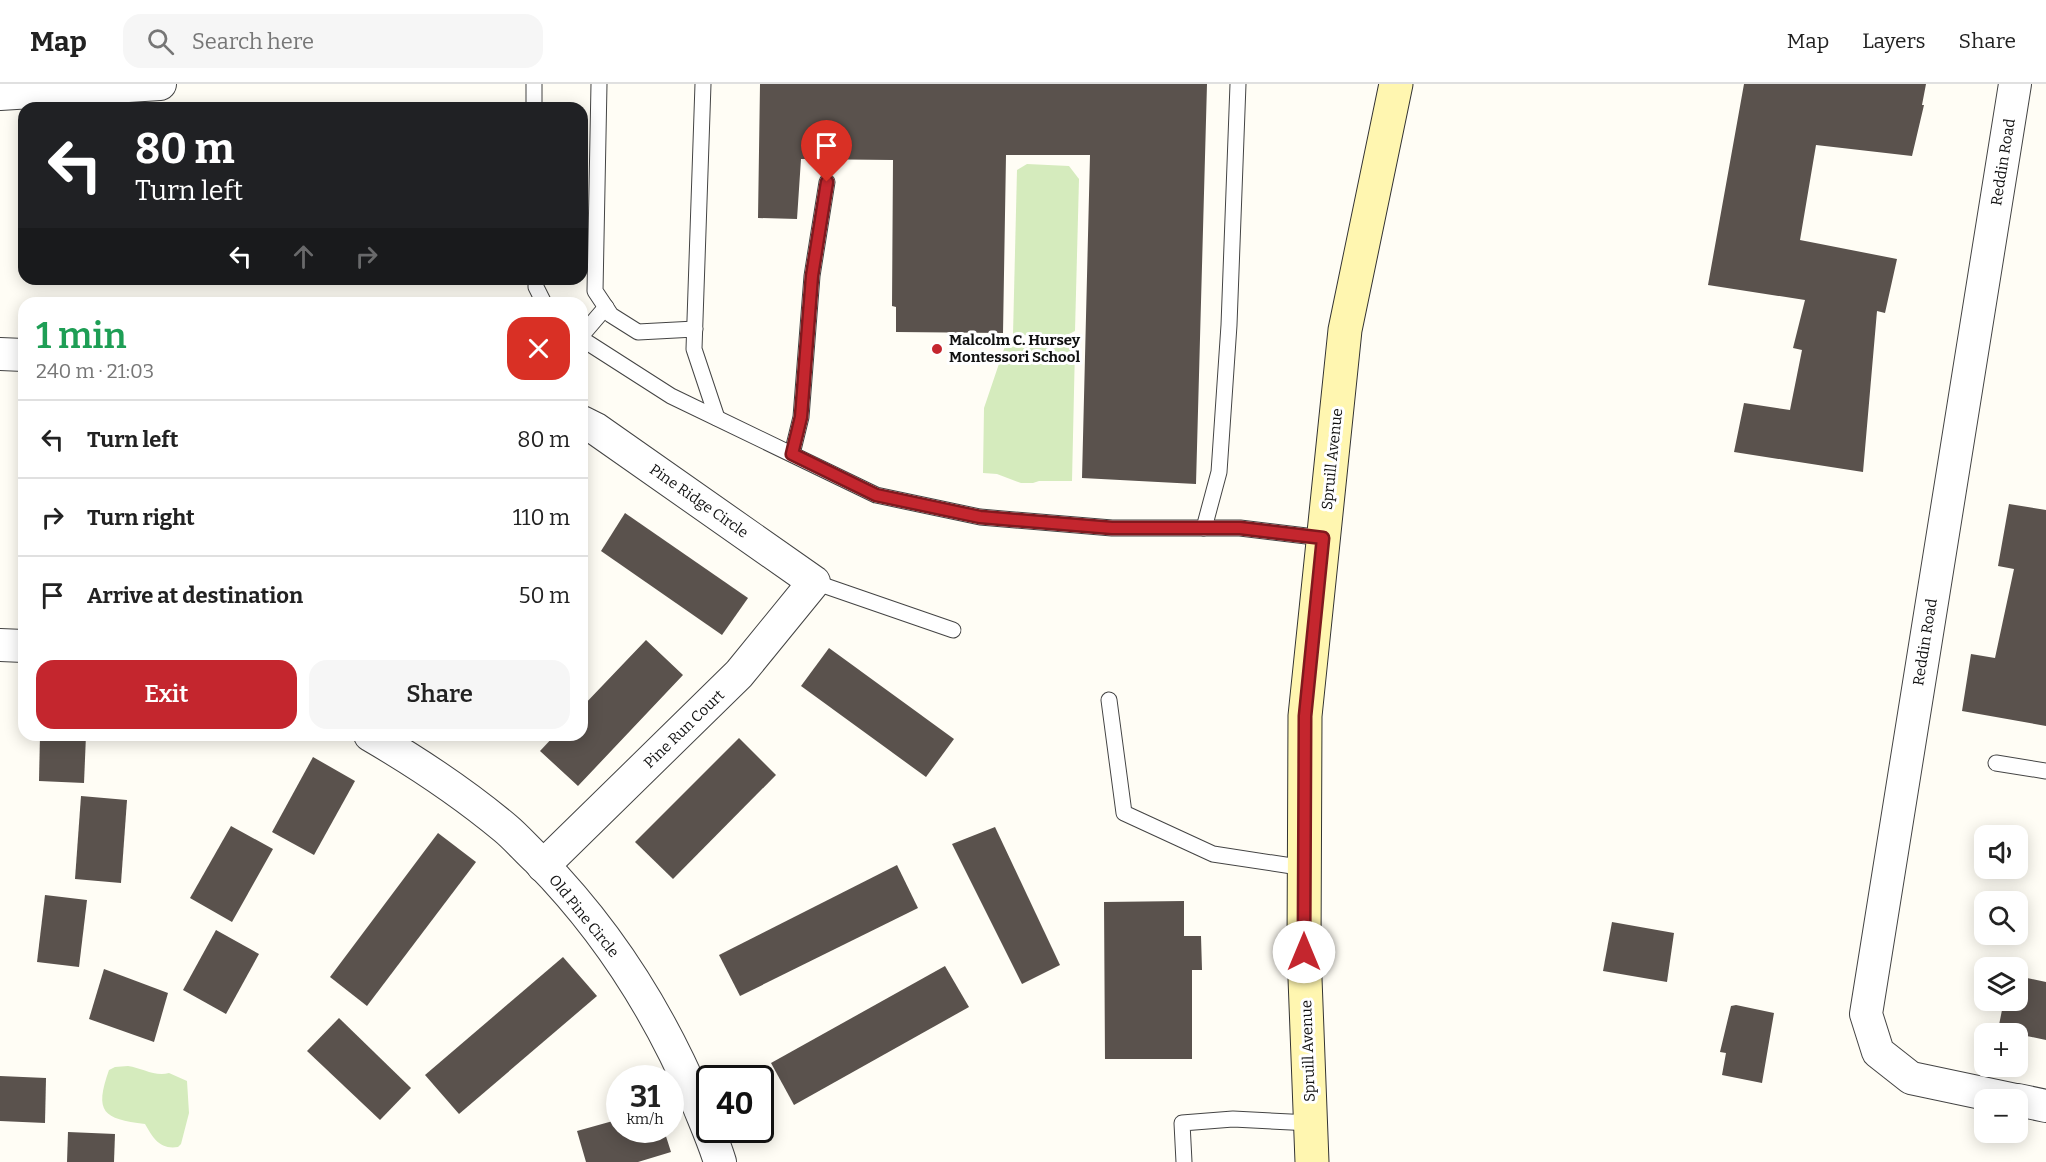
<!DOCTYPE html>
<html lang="en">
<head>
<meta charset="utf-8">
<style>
	:root { --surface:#fff; --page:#f6f6f6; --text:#222; --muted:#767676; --line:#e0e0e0; --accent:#c4262e }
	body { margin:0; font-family:Bitter,serif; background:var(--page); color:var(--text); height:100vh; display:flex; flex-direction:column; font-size:22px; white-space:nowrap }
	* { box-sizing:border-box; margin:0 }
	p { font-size:20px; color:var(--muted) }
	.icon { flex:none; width:33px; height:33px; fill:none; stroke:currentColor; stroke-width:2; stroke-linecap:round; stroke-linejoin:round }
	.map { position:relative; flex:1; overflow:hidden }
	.details { position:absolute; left:18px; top:213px; width:570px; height:444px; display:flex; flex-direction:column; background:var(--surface); border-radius:18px; box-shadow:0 3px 15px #0003 }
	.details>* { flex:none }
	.hud { position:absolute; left:18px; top:18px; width:570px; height:183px; border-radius:18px; box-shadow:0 3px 15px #0003; background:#202124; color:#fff; overflow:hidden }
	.fabs { position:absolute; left:1974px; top:741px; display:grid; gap:12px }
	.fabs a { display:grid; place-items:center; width:54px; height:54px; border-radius:12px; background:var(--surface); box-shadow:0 3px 15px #0003; font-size:30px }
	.speed { position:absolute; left:606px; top:981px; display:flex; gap:12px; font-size:30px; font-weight:700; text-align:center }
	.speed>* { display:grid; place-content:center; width:78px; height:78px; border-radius:50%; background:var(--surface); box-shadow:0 3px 15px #0003; line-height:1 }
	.speed small { font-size:15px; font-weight:400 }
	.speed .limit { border:3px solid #111; border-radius:9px; background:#fff; color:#111 }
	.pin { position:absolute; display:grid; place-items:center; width:51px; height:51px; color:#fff; margin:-62px -26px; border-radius:50% 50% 50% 0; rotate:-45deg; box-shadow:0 0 6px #0007 }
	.pin .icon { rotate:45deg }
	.me { position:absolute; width:66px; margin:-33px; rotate:0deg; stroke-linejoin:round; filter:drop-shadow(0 0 4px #0008) }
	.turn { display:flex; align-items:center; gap:21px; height:126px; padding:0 18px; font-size:27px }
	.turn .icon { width:78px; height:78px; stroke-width:2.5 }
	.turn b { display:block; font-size:42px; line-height:51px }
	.lanes { display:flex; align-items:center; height:57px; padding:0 18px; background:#0003; justify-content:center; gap:30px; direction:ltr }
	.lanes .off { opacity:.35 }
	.round { display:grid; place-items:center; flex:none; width:63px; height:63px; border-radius:18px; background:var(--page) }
	.summary { display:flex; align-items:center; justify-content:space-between; height:102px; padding:0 18px }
	h1 { font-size:36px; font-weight:600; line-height:45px; color:#1e9e55 }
	.cta { display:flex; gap:12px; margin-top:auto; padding:12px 18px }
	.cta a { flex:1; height:69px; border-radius:18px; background:var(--accent); color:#fff; font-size:24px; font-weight:600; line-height:69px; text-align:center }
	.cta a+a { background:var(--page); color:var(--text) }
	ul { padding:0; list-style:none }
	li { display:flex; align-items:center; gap:18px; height:78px; padding:0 18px; border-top:2px solid var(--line) }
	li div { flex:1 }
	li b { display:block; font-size:22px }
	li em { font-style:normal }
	header { display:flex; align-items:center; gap:36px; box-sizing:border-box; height:84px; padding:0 30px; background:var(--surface); border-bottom:2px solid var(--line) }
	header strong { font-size:28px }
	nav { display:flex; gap:33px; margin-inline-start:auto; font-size:21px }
	.search { width:420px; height:54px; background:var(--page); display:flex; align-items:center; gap:15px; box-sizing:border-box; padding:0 21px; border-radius:18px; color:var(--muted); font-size:22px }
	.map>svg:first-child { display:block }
	.green { fill:#d5ebbd }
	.building { fill:#5a524d }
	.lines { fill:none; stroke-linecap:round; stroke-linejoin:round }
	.lane-casing { stroke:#444; stroke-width:17 }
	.street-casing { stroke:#444; stroke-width:34 }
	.secondary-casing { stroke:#333; stroke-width:35 }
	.lane { stroke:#fff; stroke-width:15 }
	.street { stroke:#fff; stroke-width:32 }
	.secondary { stroke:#fff6b0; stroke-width:33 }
	.route-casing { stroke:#7f191e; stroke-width:15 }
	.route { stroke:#c4262e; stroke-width:10 }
	.poi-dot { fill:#c4262e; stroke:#fff; stroke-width:2 }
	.labels { text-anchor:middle; stroke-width:6; stroke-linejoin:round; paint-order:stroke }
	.street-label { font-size:15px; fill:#111; stroke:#fff }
	.poi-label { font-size:15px; font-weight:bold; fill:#111; stroke:#fff; text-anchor:start }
</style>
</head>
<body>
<header>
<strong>Map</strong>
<div class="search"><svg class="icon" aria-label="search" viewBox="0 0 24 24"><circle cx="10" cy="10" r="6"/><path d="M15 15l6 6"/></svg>Search here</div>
<nav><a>Map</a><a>Layers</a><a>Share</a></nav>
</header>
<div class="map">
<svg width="2046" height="1078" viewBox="0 0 2046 1078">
	<rect width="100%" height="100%" fill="#fffdf5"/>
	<!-- green -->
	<g class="green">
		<polygon points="1027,80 1069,82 1079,95 1075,247 1065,252 1013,251 1017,86"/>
		<polygon points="1005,262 1075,263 1072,397 1039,397 1033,399 1021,399 997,390 983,389 984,324"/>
		<path d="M 128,982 C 142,984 155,993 169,989 L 187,997 L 189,1029 L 181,1060 L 178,1063 C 160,1066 153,1054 145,1040 C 103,1035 94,1028 109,986 L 115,983 Z"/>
	</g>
	<!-- building -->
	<g class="building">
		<polygon points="760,0 1207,0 1196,400 1082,394 1090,71 1006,71 1003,249 896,248 896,223 892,222 893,76 801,75 797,135 758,134"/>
		<polygon points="1744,0 1926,0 1922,21 1924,21 1912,72 1816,61 1800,156 1897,175 1885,229 1877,227 1863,388 1734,368 1744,319 1790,326 1802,266 1793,264 1805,216 1708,201"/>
		<polygon points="2009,420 2046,426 2046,642 1962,627 1971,570 1995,574 2014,485 1998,482"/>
		<polygon points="625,429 748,514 722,551 601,467"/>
		<polygon points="646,556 683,591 578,702 540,667 555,651 582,651 582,623"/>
		<polygon points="829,564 954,655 926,693 801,602"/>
		<polygon points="40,651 86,651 84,699 39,697"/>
		<polygon points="739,654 776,691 673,795 635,758"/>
		<polygon points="313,673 355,697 314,771 272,748"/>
		<polygon points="81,712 127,716 121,799 75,795"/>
		<polygon points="231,742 273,765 232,838 190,814"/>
		<polygon points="995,743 1060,881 1022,900 952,760"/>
		<polygon points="438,749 476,778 367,922 330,893"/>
		<polygon points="897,781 918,824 740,912 719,871"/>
		<polygon points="45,811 87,816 79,883 37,878"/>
		<polygon points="1184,817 1184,852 1201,852 1202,886 1192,886 1192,975 1105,975 1104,818"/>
		<polygon points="1612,838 1674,849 1667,898 1603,887"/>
		<polygon points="216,846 259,870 226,930 183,906"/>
		<polygon points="563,873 597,912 459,1030 425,991"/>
		<polygon points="945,882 969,923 794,1021 771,979"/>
		<polygon points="104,885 168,909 154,958 89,935"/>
		<polygon points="2018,892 2046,898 2046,956 1998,946 2004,916 2018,916"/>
		<polygon points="1736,921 1774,929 1762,999 1722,991 1726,969 1720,968 1731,922"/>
		<polygon points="339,934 411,1004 380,1036 307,967"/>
		<polygon points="0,992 46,994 45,1039 0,1037"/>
		<polygon points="620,1035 620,1046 664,1046 671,1068 638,1078 586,1078 577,1047"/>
		<polygon points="68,1048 115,1050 114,1078 67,1078"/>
	</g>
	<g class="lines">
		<!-- lane casing -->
		<g class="lane-casing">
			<g id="lane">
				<polyline points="534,0 534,24"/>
				<polyline points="599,0 595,207 611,231 638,248 695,245"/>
				<polyline points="703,0 694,265 717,334"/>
				<polyline points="536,195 536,203 544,219"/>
				<polyline points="582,251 606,223"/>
				<polyline points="582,255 671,312 876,411 980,433 1112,444 1240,444 1323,454"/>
				<polyline points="792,370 801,333 812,192 827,98"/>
				<polyline points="1204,444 1219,388 1229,241 1238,0"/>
				<polyline points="814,498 953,546"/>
				<polyline points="1109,616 1124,729 1213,770 1305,784"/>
				<polyline points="1996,679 2046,687"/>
				<polyline points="1184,1078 1182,1039 1233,1035 1311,1039"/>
			</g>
		</g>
		<!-- street casing -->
		<g class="street-casing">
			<g id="street">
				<polyline points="0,10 160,0"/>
				<polyline points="0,270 24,271"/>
				<polyline points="0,561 24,562"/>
				<path d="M 370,651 C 418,679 463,709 505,744 C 517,754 527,766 538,776 C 607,846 659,928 697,1018 C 705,1038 714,1058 720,1078"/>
				<polyline points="543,782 739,590 814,498 596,345 582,338"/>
				<polyline points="2015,1016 1911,994 1878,968 1866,930 2015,0"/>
				<polyline points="2018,1016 2046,1022"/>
			</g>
		</g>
		<!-- secondary casing -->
		<g class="secondary-casing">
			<polyline id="secondary" points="1312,1078 1304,868 1305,632 1345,246 1396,0"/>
		</g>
		<!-- lane -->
		<use href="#lane" class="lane"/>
		<!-- street -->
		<use href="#street" class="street"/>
		<!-- secondary -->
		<use href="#secondary" class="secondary"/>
	</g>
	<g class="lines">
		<!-- route casing -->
		<g class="route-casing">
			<polyline id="route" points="827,98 812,192 801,333 792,370 876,411 980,433 1112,444 1240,444 1323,454 1305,632 1304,868"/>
		</g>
		<!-- route -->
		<use href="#route" class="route"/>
	</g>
	<!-- markers -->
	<circle class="poi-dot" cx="937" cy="265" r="6"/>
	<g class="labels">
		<!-- street labels -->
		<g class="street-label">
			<text transform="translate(2003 78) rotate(-81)" y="5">Reddin Road</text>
			<text transform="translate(1332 375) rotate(-84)" y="5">Spruill Avenue</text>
			<text transform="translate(699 417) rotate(35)" y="5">Pine Ridge Circle</text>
			<text transform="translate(1925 558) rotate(-81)" y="5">Reddin Road</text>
			<text transform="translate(684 645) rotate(-44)" y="5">Pine Run Court</text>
			<text transform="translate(584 832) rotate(51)" y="5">Old Pine Circle</text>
			<text transform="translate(1308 967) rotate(-92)" y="5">Spruill Avenue</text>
		</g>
		<!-- poi labels -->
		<g class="poi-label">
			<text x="949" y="261">Malcolm C. Hursey<tspan x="949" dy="17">Montessori School</tspan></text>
		</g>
	</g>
</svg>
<div class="fabs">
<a><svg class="icon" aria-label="sound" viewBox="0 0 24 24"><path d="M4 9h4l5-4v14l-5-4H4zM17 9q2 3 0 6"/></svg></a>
<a><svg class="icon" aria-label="search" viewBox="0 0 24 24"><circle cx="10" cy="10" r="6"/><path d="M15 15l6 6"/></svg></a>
<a><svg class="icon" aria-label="layers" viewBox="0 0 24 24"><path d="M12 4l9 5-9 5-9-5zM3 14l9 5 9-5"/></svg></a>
<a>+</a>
<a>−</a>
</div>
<div class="speed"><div>31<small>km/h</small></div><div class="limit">40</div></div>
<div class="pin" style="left:827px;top:98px;background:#d93025"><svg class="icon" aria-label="arrive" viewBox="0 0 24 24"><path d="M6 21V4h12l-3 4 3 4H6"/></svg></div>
<svg class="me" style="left:1304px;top:868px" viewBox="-20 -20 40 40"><circle r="19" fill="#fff"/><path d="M0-13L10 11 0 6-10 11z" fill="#c4262e"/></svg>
<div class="hud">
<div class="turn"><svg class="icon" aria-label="left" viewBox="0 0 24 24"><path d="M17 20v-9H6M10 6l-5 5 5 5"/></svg><div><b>80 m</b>Turn left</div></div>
<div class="lanes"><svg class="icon" aria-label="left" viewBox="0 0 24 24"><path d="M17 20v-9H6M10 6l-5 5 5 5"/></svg><svg class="icon off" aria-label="ahead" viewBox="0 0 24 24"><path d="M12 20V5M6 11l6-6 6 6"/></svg><svg class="icon off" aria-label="right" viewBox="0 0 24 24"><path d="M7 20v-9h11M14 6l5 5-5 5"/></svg></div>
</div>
<section class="details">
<div class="summary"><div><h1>1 min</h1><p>240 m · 21:03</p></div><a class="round" style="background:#d93025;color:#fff"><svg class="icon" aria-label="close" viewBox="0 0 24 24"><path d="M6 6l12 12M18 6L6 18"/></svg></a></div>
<ul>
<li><svg class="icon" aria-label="left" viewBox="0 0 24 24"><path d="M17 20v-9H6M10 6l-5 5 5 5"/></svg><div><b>Turn left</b></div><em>80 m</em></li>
<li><svg class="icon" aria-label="right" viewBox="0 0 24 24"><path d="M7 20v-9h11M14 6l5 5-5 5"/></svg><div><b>Turn right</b></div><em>110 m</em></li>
<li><svg class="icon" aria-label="arrive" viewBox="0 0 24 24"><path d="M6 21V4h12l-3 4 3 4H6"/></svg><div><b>Arrive at destination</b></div><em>50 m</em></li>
</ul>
<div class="cta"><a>Exit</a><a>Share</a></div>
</section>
</div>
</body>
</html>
